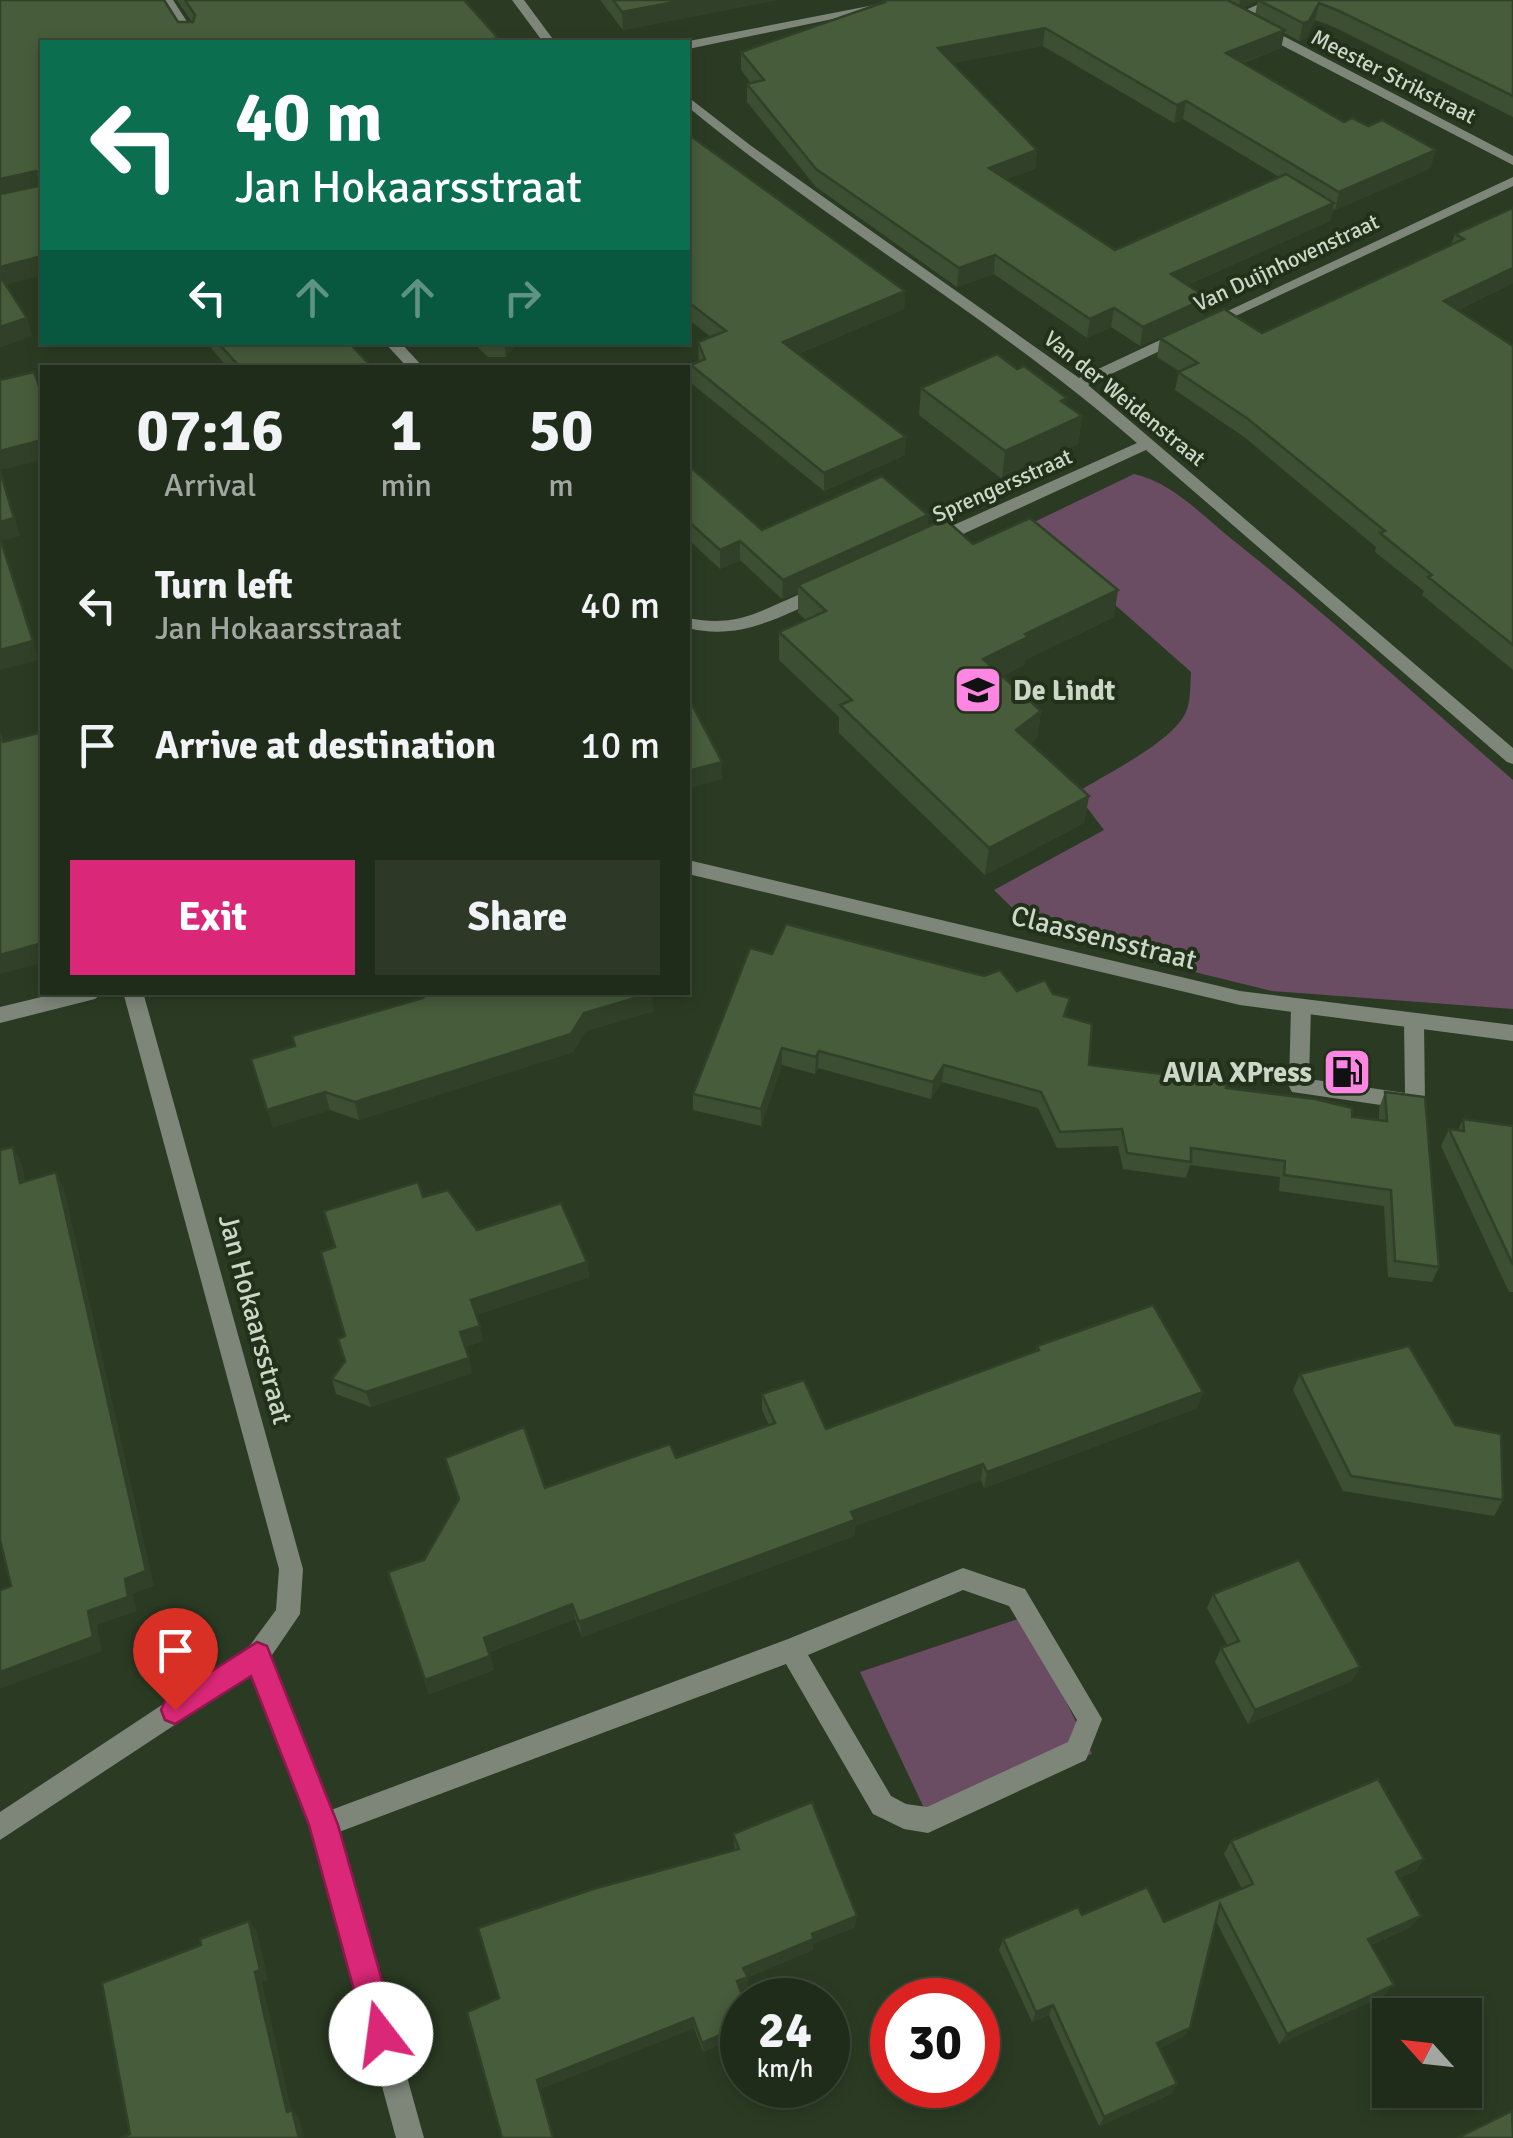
<!DOCTYPE html>
<html lang="en">
<head>
<meta charset="utf-8">
<style>
	:root { --surface:#202c1a; --page:#2d3827; --text:#f1f3f6; --muted:#a2a7a2; --line:#3d4839; --accent:#db2777 }
	body { margin:0; font-family:Signika,sans-serif; background:var(--page); color:var(--text); height:100vh; display:flex; flex-direction:column; font-size:38px; white-space:nowrap }
	* { box-sizing:border-box; margin:0 }
	p { font-size:32px; color:var(--muted) }
	.icon { flex:none; width:55px; height:55px; fill:none; stroke:currentColor; stroke-width:2; stroke-linecap:round; stroke-linejoin:round }
	.map { position:relative; flex:1; overflow:hidden }
	.drawer { position:absolute; left:40px; top:365px; width:650px; height:630px; display:flex; flex-direction:column; background:var(--surface); border-radius:0px; box-shadow:0 5px 15px #0003,0 0 0 2px var(--line) }
	.drawer>* { flex:none }
	.hud { position:absolute; left:40px; top:40px; width:650px; height:305px; border-radius:0px; box-shadow:0 5px 15px #0003,0 0 0 2px var(--line); background:#0b6e4f; color:#fff; overflow:hidden }
	.needle { width:65px; rotate:297deg }
	.buttons { position:absolute; left:1372px; top:1998px; display:grid; gap:20px }
	.buttons a { display:grid; place-items:center; width:110px; height:110px; border-radius:0px; background:var(--surface); box-shadow:0 5px 15px #0003,0 0 0 2px var(--line); font-size:50px }
	.speed { position:absolute; left:720px; top:1978px; display:flex; gap:20px; font-size:50px; font-weight:700; text-align:center }
	.speed>* { display:grid; place-content:center; width:130px; height:130px; border-radius:50%; background:var(--surface); box-shadow:0 5px 15px #0003,0 0 0 2px var(--line); line-height:1 }
	.speed small { font-size:25px; font-weight:400 }
	.speed .limit { border:15px solid #d22; background:#fff; color:#111 }
	.pin { position:absolute; display:grid; place-items:center; width:85px; height:85px; color:#fff; margin:-102px -42px; border-radius:50% 50% 50% 0; rotate:-45deg; box-shadow:0 0 10px #0007 }
	.pin .icon { rotate:45deg }
	.me { position:absolute; width:110px; margin:-55px; rotate:345deg; stroke-linejoin:round; filter:drop-shadow(0 0 8px #0008) }
	.turn { display:flex; align-items:center; gap:35px; height:210px; padding:0 30px; font-size:45px }
	.turn .icon { width:130px; height:130px; stroke-width:2.5 }
	.turn b { display:block; font-size:70px; line-height:85px }
	.lanes { display:flex; align-items:center; height:95px; padding:0 30px; background:#0003; justify-content:center; gap:50px; direction:ltr }
	.lanes .off { opacity:.35 }
	.eta { display:flex; justify-content:space-evenly; align-items:center; height:170px; text-align:center }
	.eta b { font-size:60px; font-weight:700; line-height:70px }
	.primary-button { display:flex; gap:20px; margin-top:auto; padding:20px 30px }
	.primary-button a { flex:1; height:115px; border-radius:0px; background:var(--accent); color:#fff; font-size:40px; font-weight:700; line-height:115px; text-align:center }
	.primary-button a+a { background:var(--page); color:var(--text) }
	ul { padding:0; list-style:none }
	li { display:flex; align-items:center; gap:30px; height:140px; padding:0 30px }
	li div { flex:1 }
	li b { display:block; font-size:38px }
	li em { font-style:normal }
	.map>svg:first-child { display:block }
	.green { fill:#6b4d63 }
	.lines { fill:none; stroke-linecap:round; stroke-linejoin:round }
	.service { fill:#7e867a; fill-rule:evenodd }
	.minor { fill:#7e867a; fill-rule:evenodd }
	.wall { fill:#3c4f32; fill-rule:evenodd }
	.shaded-wall { fill:#314029 }
	.building { fill:#465c3a; stroke:#314029; stroke-width:2.5 }
	.route { fill:#db2777; stroke:#8e194d; stroke-width:2.5 }
	.labels { text-anchor:middle; stroke-width:8; stroke-linejoin:round; paint-order:stroke }
	.far-street-label { font-size:22px; fill:#cdd7c8; stroke:#223119 }
	.poi-label { font-size:28px; font-weight:bold; fill:#cdd7c8; stroke:#223119; text-anchor:start }
	.street-label { font-size:28px; fill:#cdd7c8; stroke:#223119 }
</style>
</head>
<body>
<div class="map">
<svg width="1513" height="2138" viewBox="0 0 1513 2138">
	<rect width="100%" height="100%" fill="#2b3b23"/>
	<!-- green -->
	<g class="green">
		<path d="M 1134,474 C 1172,482 1204,517 1234,541 C 1330,617 1420,699 1513,780 L 1513,1009 L 1272,991 L 1039,934 L 994,890 L 1104,830 L 1076,793 C 1104,775 1173,742 1186,712 C 1191,700 1190,685 1191,672 L 1026,526 Z"/>
		<polygon points="1024,1617 1092,1754 925,1810 860,1672"/>
	</g>
	<g class="lines">
		<!-- service -->
		<g class="service">
			<polygon points="161,0 173,0 195,34 193,37 185,37"/>
			<polygon points="1268,0 1284,0 1240,20 1230,17"/>
			<polygon points="1301,999 1311,1007 1309,1079 1405,1093 1404,1022 1414,1014 1421,1017 1424,1022 1425,1102 1422,1108 1415,1110 1292,1092 1289,1086 1291,1007"/>
		</g>
		<!-- minor -->
		<g class="minor">
			<polygon points="512,0 524,0 555,42 543,42"/>
			<polygon points="900,0 924,0 688,49 688,42 684,42"/>
			<polygon points="1258,27 1266,27 1513,156 1513,165 1258,33"/>
			<path d="M 688,97 L 750,145 L 1079,378 L 1175,333 L 1185,333 L 1185,339 L 1088,385 L 1513,748 L 1513,764 L 1507,762 L 1146,450 L 939,545 L 927,545 L 927,537 L 1137,443 C 996,320 832,226 688,107 Z"/>
			<polygon points="1513,177 1513,186 1212,327 1200,324"/>
			<polygon points="384,342 400,342 424,368 408,368"/>
			<path d="M 820,587 L 828,592 L 826,596 C 781,617 739,641 688,628 L 688,618 C 745,630 769,603 820,587 Z"/>
			<polygon points="688,860 1240,991 1513,1025 1513,1041 1240,1005 688,874"/>
			<polygon points="62,992 104,992 95,999 0,1023 0,1007"/>
			<path d="M 123,992 L 143,992 L 303,1569 L 300,1614 L 270,1658 L 331,1810 L 788,1639 L 963,1568 L 1025,1589 L 1102,1719 L 1086,1760 L 928,1833 L 904,1829 L 873,1814 L 786,1664 L 339,1832 L 424,2138 L 396,2138 L 311,1825 L 252,1674 L 0,1840 L 0,1812 L 248,1648 L 276,1610 L 279,1569 ZM 963,1590 L 1009,1606 L 1077,1720 L 1068,1742 L 927,1807 L 906,1804 L 891,1796 L 808,1655 Z"/>
		</g>
	</g>
	<!-- wall -->
	<g class="wall">
		<polygon points="0,0 178,22 192,22 177,0 464,0 498,38 499,42 42,42 42,275 5,284 27,318 32,336 0,347"/>
		<polygon points="600,0 777,0 623,30"/>
		<path d="M 879,0 L 1513,0 L 1513,117 L 1334,27 L 1315,20 L 1306,38 L 1299,41 L 1284,33 L 1281,48 L 1243,63 L 1344,122 L 1431,168 L 1335,210 L 1333,209 L 1330,221 L 1187,285 L 1204,316 L 1140,346 L 1111,327 L 1087,338 L 994,274 L 957,287 L 816,187 L 747,102 L 747,84 L 751,83 L 741,70 L 741,52 L 883,3 L 883,0 ZM 1258,0 L 1255,15 L 1242,8 ZM 1043,46 L 1174,123 L 1183,119 L 1279,177 L 1115,250 L 1006,179 L 1035,169 L 1037,150 L 953,63 Z"/>
		<polygon points="688,134 905,291 904,309 798,354 905,455 824,491 691,383 691,365 699,361 698,342 711,337 688,319"/>
		<polygon points="1513,208 1513,283 1458,310 1513,346 1513,670 1422,595 1424,591 1375,552 1376,547 1244,437 1175,390 1179,371 1157,357 1160,338 1262,333 1451,245 1455,234"/>
		<polygon points="206,342 348,342 373,368 228,368"/>
		<polygon points="472,342 518,342 506,357 488,357"/>
		<polygon points="921,388 1066,404 1082,416 1078,444 1002,479 919,415"/>
		<polygon points="688,465 762,530 928,515 927,527 973,544 1114,617 1025,660 1024,665 1002,676 1041,711 1037,738 1031,743 1089,796 1084,823 985,875 839,733 839,717 779,660 779,632 806,620 798,613 798,592 782,599 740,560 720,569 688,539"/>
		<polygon points="772,954 1017,991 1066,1017 1089,1065 1226,1088 1352,1117 1379,1120 1379,1108 1385,1092 1439,1267 1432,1282 1388,1277 1384,1206 1279,1191 1280,1177 1190,1165 1186,1178 1123,1169 1118,1146 1057,1148 1038,1108 942,1082 931,1099 818,1068 815,1074 782,1065 761,1126 693,1110 693,1094"/>
		<polygon points="423,998 654,1011 586,1031 573,1052 359,1120 330,1110 273,1127 251,1059 295,1047"/>
		<polygon points="1463,1119 1513,1126 1513,1292 1509,1292 1441,1146 1449,1129 1458,1130"/>
		<polygon points="423,1197 477,1230 587,1262 589,1277 476,1315 483,1341 465,1347 472,1373 371,1407 336,1394 332,1379 345,1361 345,1336 335,1247"/>
		<polygon points="1037,1346 1203,1392 1197,1408 984,1488 981,1480 855,1526 854,1536 582,1637 575,1619 489,1652 494,1670 429,1694 388,1572 424,1560 458,1501 445,1458 545,1488 676,1458 769,1425 762,1410 762,1394 826,1429 1035,1352"/>
		<polygon points="1300,1374 1503,1500 1494,1516 1343,1491 1293,1390"/>
		<polygon points="1213,1594 1360,1667 1352,1681 1248,1724 1215,1662 1221,1648 1228,1646 1207,1608"/>
		<polygon points="733,1834 855,1927 813,1944 813,1950 748,1977 748,1987 741,1990 742,2000 742,2035 703,2052 694,2028 540,2089 554,2138 502,2138 499,1998 735,1850"/>
		<polygon points="1231,1841 1424,1859 1415,1871 1399,1878 1411,1927 1371,1945 1384,1995 1279,2044 1216,1921 1190,2028 1183,2037 1160,2048 1177,2084 1171,2094 1099,2126 1049,2015 1032,2022 999,1950 1003,1939 1082,1915 1164,1922 1242,1889 1224,1854"/>
	</g>
	<!-- shaded-wall -->
	<g class="shaded-wall">
		<polygon points="685,0 777,0 623,30 622,12"/>
		<polygon points="1240,0 1259,0 1239,9"/>
		<polygon points="1319,3 1315,20 1306,38 1299,41 1303,23"/>
		<polygon points="1045,28 1043,46 937,66 938,48"/>
		<polygon points="1285,30 1281,48 1222,70 1226,53"/>
		<polygon points="1186,101 1183,119 1174,123 1177,105"/>
		<polygon points="1037,150 1035,169 987,186 989,168"/>
		<polygon points="1436,150 1431,168 1335,210 1339,192"/>
		<polygon points="36,171 41,188 0,198 0,179"/>
		<polygon points="1334,203 1330,221 1168,293 1171,274"/>
		<polygon points="995,255 994,274 957,287 959,268"/>
		<polygon points="42,256 42,275 1,286 0,267"/>
		<polygon points="1513,268 1513,283 1439,319 1444,301"/>
		<polygon points="905,291 904,309 783,360 783,342"/>
		<polygon points="1207,298 1204,316 1140,346 1143,327"/>
		<polygon points="1114,308 1111,327 1087,338 1090,319"/>
		<polygon points="27,318 32,336 0,347 0,327"/>
		<polygon points="504,342 518,342 506,357"/>
		<polygon points="1067,398 1064,424 1082,416 1078,444 1002,479 1005,451 1061,401"/>
		<polygon points="906,437 905,455 824,491 824,473"/>
		<polygon points="42,440 42,460 1,470 20,536 1,541 39,660 0,670 0,451"/>
		<polygon points="928,515 927,534 798,585 798,592 782,599 783,580"/>
		<polygon points="740,541 740,560 720,569 720,550"/>
		<polygon points="1118,590 1114,617 1025,660 1024,665 980,687 983,659 1025,634"/>
		<polygon points="1041,711 1037,738 1012,757 1016,730"/>
		<polygon points="722,762 722,779 688,789 688,771"/>
		<polygon points="1089,796 1084,823 985,875 989,848"/>
		<polygon points="42,943 42,963 0,974 0,955"/>
		<polygon points="652,993 654,1011 586,1031 573,1052 359,1120 355,1102 584,1013"/>
		<polygon points="782,1048 782,1065 761,1126 761,1109"/>
		<polygon points="819,1051 818,1068 815,1074 816,1057"/>
		<polygon points="944,1065 942,1082 931,1099 933,1082"/>
		<polygon points="325,1092 330,1110 273,1127 267,1110"/>
		<polygon points="13,1147 22,1164 29,1200 20,1183"/>
		<polygon points="56,1172 64,1189 154,1586 133,1594 137,1611 97,1625 102,1651 0,1689 0,1672 88,1611"/>
		<polygon points="587,1262 589,1277 474,1316 471,1300"/>
		<polygon points="480,1326 483,1341 464,1347 460,1332"/>
		<polygon points="469,1358 472,1373 371,1407 366,1392"/>
		<polygon points="1203,1392 1197,1408 984,1488 987,1472"/>
		<polygon points="983,1464 981,1480 855,1526 854,1536 582,1637 579,1622 851,1512"/>
		<polygon points="572,1604 575,1619 488,1652 484,1638"/>
		<polygon points="490,1656 494,1670 429,1694 425,1680"/>
		<polygon points="1360,1667 1352,1681 1248,1724 1255,1710"/>
		<polygon points="1424,1859 1415,1871 1386,1884 1396,1872"/>
		<polygon points="857,1916 855,1927 813,1944 813,1950 743,1979 743,1968 812,1934"/>
		<polygon points="1421,1916 1411,1927 1359,1950 1368,1939"/>
		<polygon points="249,1921 257,1931 268,1980 262,1982 294,2121 287,2112 255,1972"/>
		<polygon points="748,1977 748,1987 738,1992 737,1981"/>
		<polygon points="1394,1985 1384,1995 1279,2044 1287,2034"/>
		<polygon points="1053,2005 1049,2015 1032,2022 1036,2012"/>
		<polygon points="693,2018 694,2028 540,2089 553,2138 537,2080"/>
		<polygon points="742,2025 742,2035 703,2052 702,2043"/>
		<polygon points="1190,2028 1183,2037 1151,2052 1157,2043"/>
		<polygon points="1177,2084 1171,2094 1099,2126 1104,2117"/>
		<polygon points="292,2110 299,2118 304,2138 299,2138"/>
	</g>
	<!-- building -->
	<g class="building">
		<polygon points="0,0 164,0 178,22 193,22 195,15 185,0 464,0 498,38 486,41 488,42 42,42 42,256 0,267 0,194 38,186 41,174 36,171 0,179"/>
		<polygon points="613,0 685,0 622,12"/>
		<polygon points="884,0 1227,0 1285,30 1226,53 1344,122 1352,118 1368,126 1382,120 1436,150 1339,192 1186,101 1177,105 1045,28 938,48 1037,150 989,168 1115,250 1286,174 1334,203 1171,274 1207,298 1143,327 1114,308 1090,319 995,255 959,268 816,169 747,84 764,80 741,52 885,2"/>
		<polygon points="1258,0 1513,0 1513,96 1337,10 1319,3 1309,21 1303,23"/>
		<polygon points="688,134 905,291 783,342 906,437 824,473 691,365 705,359 698,342 726,331 688,302"/>
		<polygon points="1513,208 1513,268 1444,301 1513,346 1513,645 1428,577 1432,575 1380,533 1385,531 1248,419 1178,372 1198,363 1160,338 1224,309 1262,333 1464,239 1455,234"/>
		<polygon points="0,276 27,318 0,327"/>
		<polygon points="217,342 348,342 373,368 241,368"/>
		<polygon points="997,354 1017,369 1024,366 1067,398 1061,401 1082,416 1005,451 921,388"/>
		<polygon points="34,372 42,394 42,440 0,451 0,380"/>
		<polygon points="688,465 762,530 882,476 928,515 783,580 740,541 720,550 688,521"/>
		<polygon points="0,471 14,518 0,522"/>
		<polygon points="1030,518 1118,590 1025,634 1028,637 983,659 1041,711 1016,730 1089,796 989,848 840,705 852,700 779,632 826,611 798,585 945,519 973,544"/>
		<polygon points="0,538 33,641 0,650"/>
		<polygon points="688,697 722,762 688,771"/>
		<polygon points="42,732 42,943 0,955 0,733 3,742"/>
		<polygon points="786,924 984,976 1000,970 1017,991 1045,980 1053,994 1070,998 1064,1016 1092,1024 1089,1065 1226,1082 1226,1088 1315,1099 1352,1108 1352,1117 1387,1121 1385,1092 1425,1097 1439,1267 1395,1261 1391,1190 1284,1175 1285,1161 1191,1148 1191,1162 1127,1153 1122,1129 1060,1132 1041,1092 944,1065 933,1082 819,1051 816,1057 782,1048 761,1109 693,1094 750,948 772,954"/>
		<polygon points="427,992 652,992 652,993 584,1013 571,1034 355,1102 325,1092 267,1110 251,1059 295,1046 292,1036 423,998"/>
		<polygon points="1463,1119 1513,1126 1513,1265 1449,1129 1464,1131"/>
		<polygon points="13,1147 20,1183 56,1172 146,1571 125,1579 128,1597 88,1611 93,1637 0,1672 0,1590 11,1586 0,1540 0,1150"/>
		<polygon points="418,1182 423,1197 448,1190 477,1230 561,1203 587,1262 471,1300 480,1326 460,1332 469,1358 366,1392 332,1379 345,1361 338,1339 345,1336 321,1252 335,1247 324,1211"/>
		<polygon points="1153,1305 1203,1392 987,1472 983,1464 851,1512 855,1520 579,1622 572,1604 484,1638 490,1656 425,1680 388,1572 424,1560 459,1499 445,1458 524,1427 545,1488 670,1444 676,1458 775,1423 762,1394 804,1380 826,1429 1039,1350 1037,1346"/>
		<polygon points="1409,1346 1455,1425 1501,1434 1503,1500 1351,1476 1300,1374"/>
		<polygon points="1299,1560 1360,1667 1255,1710 1221,1648 1239,1641 1213,1594"/>
		<polygon points="1378,1779 1424,1859 1396,1872 1421,1916 1368,1939 1394,1985 1287,2034 1220,1904 1190,2028 1157,2043 1177,2084 1104,2117 1053,2005 1036,2012 1003,1939 1078,1907 1082,1915 1147,1887 1164,1922 1253,1884 1231,1841"/>
		<polygon points="812,1802 857,1916 812,1934 814,1939 743,1968 748,1977 737,1981 744,2000 742,2000 742,2025 702,2043 693,2018 537,2080 553,2138 502,2138 467,2012 499,1998 478,1928 593,1889 739,1849 733,1834"/>
		<polygon points="249,1921 260,1970 255,1972 264,2014 287,2112 292,2110 299,2138 120,2138 130,2134 102,1983 201,1945 200,1939"/>
		<polygon points="1512,2111 1513,2138 1457,2138"/>
	</g>
	<!-- route -->
	<polygon class="route" points="257,1642 267,1646 338,1825 397,2034 392,2045 381,2049 370,2045 366,2034 309,1825 251,1676 175,1724 165,1720 161,1710 165,1701"/>
	<!-- icons -->
	<defs>
		<g id="school-square" transform="scale(2.5)"><rect x="-9" y="-9" width="18" height="18" rx="4" fill="#fd86e3" stroke="#223119"/><path d="M0-5L7-2L0 1L-7-2ZM-4 1L0 2.5L4 1V4Q0 6-4 4Z" fill="#111"/></g>
		<g id="fuel-square" transform="scale(2.5)"><rect x="-9" y="-9" width="18" height="18" rx="4" fill="#fd86e3" stroke="#223119"/><path d="M-5.5-6h7V0h2V4h1.3V-2.5L3-4.5l.8-.8L6-3V5H2.5V1h-1V6h-7ZM-4.2-4.7v3.2H.2V-4.7Z" fill="#111"/></g>
	</defs>
	<g fill-rule="evenodd">
		<use href="#school-square" x="978" y="690"/>
		<use href="#fuel-square" x="1347" y="1072"/>
	</g>
	<g class="labels">
		<!-- far-street labels -->
		<g class="far-street-label">
			<text transform="translate(1394 76) rotate(27)" y="8">Meester Strikstraat</text>
			<text transform="translate(1286 262) rotate(-25)" y="8">Van Duijnhovenstraat</text>
			<text transform="translate(1125 398) rotate(39)" y="8">Van der Weidenstraat</text>
			<text transform="translate(1002 485) rotate(-24)" y="8">Sprengersstraat</text>
		</g>
		<!-- poi labels -->
		<g class="poi-label">
			<text x="1013" y="700">De Lindt</text>
			<text x="1312" y="1082" text-anchor="end">AVIA XPress</text>
		</g>
		<!-- street labels -->
		<g class="street-label">
			<text transform="translate(1104 937) rotate(14)" y="10">Claassensstraat</text>
			<text transform="translate(256 1319) rotate(75)" y="10">Jan Hokaarsstraat</text>
		</g>
	</g>
</svg>
<div class="buttons">
<a><svg class="needle" viewBox="-14 -14 28 28"><path d="M0-13l5 13h-10z" fill="#e53935"/><path d="M0 13l5-13h-10z" fill="#a2a7a2"/></svg></a>
</div>
<div class="speed"><div>24<small>km/h</small></div><div class="limit">30</div></div>
<div class="pin" style="left:175px;top:1710px;background:#d93025"><svg class="icon" aria-label="arrive" viewBox="0 0 24 24"><path d="M6 21V4h12l-3 4 3 4H6"/></svg></div>
<svg class="me" style="left:381px;top:2034px" viewBox="-20 -20 40 40"><circle r="19" fill="#fff"/><path d="M0-13L10 11 0 6-10 11z" fill="#db2777"/></svg>
<div class="hud">
<div class="turn"><svg class="icon" aria-label="left" viewBox="0 0 24 24"><path d="M17 20v-9H6M10 6l-5 5 5 5"/></svg><div><b>40 m</b>Jan Hokaarsstraat</div></div>
<div class="lanes"><svg class="icon" aria-label="left" viewBox="0 0 24 24"><path d="M17 20v-9H6M10 6l-5 5 5 5"/></svg><svg class="icon off" aria-label="ahead" viewBox="0 0 24 24"><path d="M12 20V5M6 11l6-6 6 6"/></svg><svg class="icon off" aria-label="ahead" viewBox="0 0 24 24"><path d="M12 20V5M6 11l6-6 6 6"/></svg><svg class="icon off" aria-label="right" viewBox="0 0 24 24"><path d="M7 20v-9h11M14 6l5 5-5 5"/></svg></div>
</div>
<section class="drawer">
<div class="eta">
<div><b>07:16</b><p>Arrival</p></div>
<div><b>1</b><p>min</p></div>
<div><b>50</b><p>m</p></div>
</div>
<ul>
<li><svg class="icon" aria-label="left" viewBox="0 0 24 24"><path d="M17 20v-9H6M10 6l-5 5 5 5"/></svg><div><b>Turn left</b><p>Jan Hokaarsstraat</p></div><em>40 m</em></li>
<li><svg class="icon" aria-label="arrive" viewBox="0 0 24 24"><path d="M6 21V4h12l-3 4 3 4H6"/></svg><div><b>Arrive at destination</b></div><em>10 m</em></li>
</ul>
<div class="primary-button"><a>Exit</a><a>Share</a></div>
</section>
</div>
</body>
</html>
